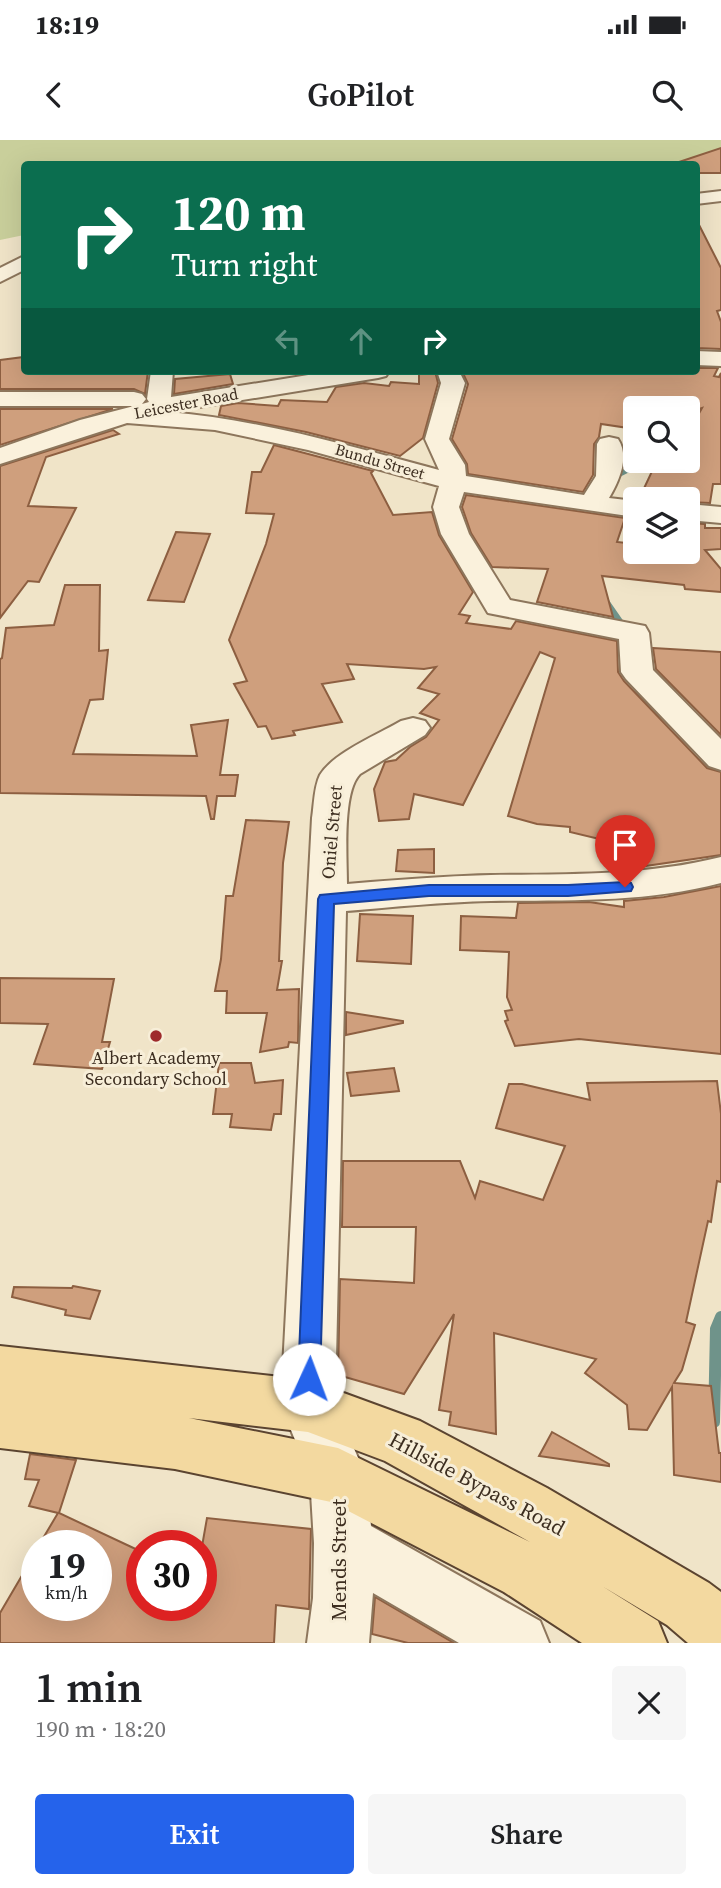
<!DOCTYPE html>
<html lang="en">
<head>
<meta charset="utf-8">
<style>
	:root { --surface:#fff; --page:#f6f6f6; --text:#202124; --muted:#757577; --accent:#2563eb }
	body { margin:0; font-family:"Source Serif 4",serif; background:var(--page); color:var(--text); height:100vh; display:flex; flex-direction:column; font-size:26px; white-space:nowrap }
	* { box-sizing:border-box; margin:0 }
	p { font-size:23px; color:var(--muted) }
	.icon { flex:none; width:38px; height:38px; fill:none; stroke:currentColor; stroke-width:2; stroke-linecap:round; stroke-linejoin:round }
	.map { position:relative; height:1503px; overflow:hidden }
	.details { display:flex; flex-direction:column; background:var(--surface); flex:1 }
	.details>* { flex:none }
	.banner { position:absolute; left:21px; top:21px; width:679px; height:214px; border-radius:7px; box-shadow:0 7px 28px #0002; background:#0b6e4f; color:#fff; overflow:hidden }
	.tools { position:absolute; left:623px; top:256px; display:grid; gap:14px }
	.tools a { display:grid; place-items:center; width:77px; height:77px; border-radius:7px; background:var(--surface); box-shadow:0 7px 28px #0002; font-size:35px }
	.speed { position:absolute; left:21px; top:1390px; display:flex; gap:14px; font-size:35px; font-weight:700; text-align:center }
	.speed>* { display:grid; place-content:center; width:91px; height:91px; border-radius:50%; background:var(--surface); box-shadow:0 7px 28px #0002; line-height:1 }
	.speed small { font-size:18px; font-weight:400 }
	.speed .limit { border:10px solid #d22; background:#fff; color:#111 }
	.pin { position:absolute; display:grid; place-items:center; width:60px; height:60px; color:#fff; margin:-72px -30px; border-radius:50% 50% 50% 0; rotate:-45deg; box-shadow:0 0 7px #0007 }
	.pin .icon { rotate:45deg }
	.me { position:absolute; width:77px; margin:-38px; rotate:2deg; stroke-linejoin:round; filter:drop-shadow(0 0 5px #0008) }
	.turn { display:flex; align-items:center; gap:24px; height:147px; padding:0 35px; font-size:32px }
	.turn .icon { width:91px; height:91px; stroke-width:2.5 }
	.turn b { display:block; font-size:49px; line-height:60px }
	.lanes { display:flex; align-items:center; height:66px; padding:0 35px; background:#0003; justify-content:center; gap:35px; direction:ltr }
	.lanes .off { opacity:.35 }
	.round { display:grid; place-items:center; flex:none; width:74px; height:74px; border-radius:7px; background:var(--page) }
	.head { display:flex; align-items:center; justify-content:space-between; height:119px; padding:0 35px }
	h1 { font-size:42px; font-weight:600; line-height:52px }
	.button { display:flex; gap:14px; margin-top:auto; padding:14px 35px }
	.button a { flex:1; height:80px; border-radius:7px; background:var(--accent); color:#fff; font-size:28px; font-weight:600; line-height:80px; text-align:center }
	.button a+a { background:var(--page); color:var(--text) }
	.status { display:flex; justify-content:space-between; align-items:center; height:49px; padding:0 35px; background:var(--surface); direction:ltr }
	.status svg { height:19px; fill:currentColor }
	header { display:flex; justify-content:space-between; align-items:center; height:91px; padding:0 35px; background:var(--surface); font-size:32px; font-weight:600 }
	.map>svg:first-child { display:block }
	.green { fill:#c9cf9b }
	.lines { fill:none; stroke-linecap:round; stroke-linejoin:round }
	.stream-far2 { stroke:#6f938a; stroke-width:5 }
	.stream-far1 { stroke:#6f938a; stroke-width:7 }
	.stream { stroke:#6f938a; stroke-width:12 }
	.building { fill:#cf9f7d; stroke:#8d5f41; stroke-width:2 }
	.minor-casing { stroke:#8d765c; stroke-width:4 }
	.major-casing { stroke:#5b4430; stroke-width:4 }
	.minor { fill:#faf1dc; fill-rule:evenodd }
	.major { fill:#f3d9a0; fill-rule:evenodd }
	.route { fill:#2563eb; stroke:#184099; stroke-width:2 }
	.poi-dot { fill:#9e2a2b; stroke:#f7eed8; stroke-width:2.5 }
	.labels { text-anchor:middle; stroke-width:6; stroke-linejoin:round; paint-order:stroke }
	.far-street-label { font-size:16px; fill:#3d2e20; stroke:#f7eed8 }
	.street-label { font-size:18px; fill:#3d2e20; stroke:#f7eed8 }
	.poi-label { font-size:18px; fill:#3d2e20; stroke:#f7eed8 }
	.near-street-label { font-size:21px; fill:#3d2e20; stroke:#f7eed8 }
</style>
</head>
<body>
<div class="status"><b>18:19</b><svg viewBox="0 0 49 12"><path d="M0 12V9h3v3zM5 12V6h3v6zM10 12V3h3v9zM15 12V0h3v12zM26 1h20v11H26zM47 4h2v5h-2z"/></svg></div>
<header><svg class="icon" aria-label="back" viewBox="0 0 24 24"><path d="M15 5l-7 7 7 7"/></svg>GoPilot<svg class="icon" aria-label="search" viewBox="0 0 24 24"><circle cx="10" cy="10" r="6"/><path d="M15 15l6 6"/></svg></header>
<div class="map">
<svg width="721" height="1503" viewBox="0 0 721 1503">
	<rect width="100%" height="100%" fill="#f0e4c8"/>
	<!-- green -->
	<polygon class="green" points="0,0 721,0 721,18 696,24 615,24 602,21 605,24 24,24 24,95 0,100"/>
	<g class="lines">
		<!-- stream-far2 -->
		<g class="stream-far2">
			<polyline points="688,279 695,290 697,307 688,309"/>
			<polyline points="612,338 648,320"/>
		</g>
		<!-- stream-far1 -->
		<g class="stream-far1">
			<polyline points="606,462 624,488"/>
			<polyline points="638,550 658,579"/>
		</g>
		<!-- stream -->
		<polyline class="stream" points="714,1282 716,1189 721,1177"/>
	</g>
	<!-- building -->
	<g class="building">
		<polygon points="721,8 721,33 696,33 696,24 673,24"/>
		<polygon points="696,79 721,128 721,170 717,171 721,182 721,209 696,208"/>
		<polygon points="24,217 24,231 148,231 145,254 134,249 0,249 0,220"/>
		<polygon points="696,228 718,228 714,236 719,237 721,233 721,344 713,344 710,363 688,362 688,359 639,359 654,327 688,331 688,293 702,268 696,270 696,268 635,268 635,289 601,284 599,297 594,304 593,335 583,352 468,334 467,324 452,299 468,244 462,231 696,231"/>
		<polygon points="435,231 438,243 423,298 400,316 306,292 219,275 221,266 238,263 278,266 281,260 327,262 336,247 364,243 389,246 391,242 419,244 419,232"/>
		<polygon points="230,234 233,244 174,254 175,239"/>
		<polygon points="0,269 113,269 0,305"/>
		<polygon points="113,290 119,294 46,317 28,366 76,368 39,442 28,441 0,478 0,326"/>
		<polygon points="274,305 373,331 371,333 393,375 432,372 439,395 473,452 459,474 470,476 466,483 511,489 516,481 617,501 618,532 624,541 707,628 721,632 721,715 625,729 625,719 611,717 612,702 570,692 570,687 537,684 508,676 555,518 540,512 463,665 414,654 409,679 379,681 374,649 385,622 396,620 410,607 426,597 439,580 420,573 439,554 418,548 436,527 424,529 347,524 354,539 322,544 342,582 293,591 295,595 272,599 266,586 258,587 234,544 247,541 229,500 266,404 274,374 246,373 252,332 261,332"/>
		<polygon points="466,355 625,378 617,402 635,404 635,411 688,411 688,383 705,384 705,388 721,388 721,409 705,410 721,429 721,452 685,449 684,445 602,436 613,477 537,462 548,429 492,427 471,393 462,367"/>
		<polygon points="176,392 210,394 184,462 148,460"/>
		<polygon points="65,445 100,445 99,511 108,510 103,559 90,560 73,614 197,616 191,585 228,580 220,635 238,635 235,656 217,656 214,679 211,679 206,656 0,653 0,519 2,518 6,488 54,485"/>
		<polygon points="653,508 721,512 721,595 656,529"/>
		<polygon points="246,680 289,682 283,723 279,821 282,821 277,850 299,849 298,903 289,902 288,907 260,912 267,873 226,873 227,851 215,851 221,819 226,756 233,756"/>
		<polygon points="434,709 434,733 396,731 398,710"/>
		<polygon points="721,746 721,914 579,899 515,906 505,881 508,880 505,871 512,870 507,857 509,812 460,810 461,776 516,778 518,763 589,762 624,767 624,761 664,757"/>
		<polygon points="360,774 413,776 411,824 357,821"/>
		<polygon points="0,838 114,839 102,902 110,902 102,929 34,924 48,884 0,883"/>
		<polygon points="346,872 403,881 403,883 346,895"/>
		<polygon points="219,923 251,923 255,943 283,940 281,974 274,974 271,990 230,987 232,974 213,974"/>
		<polygon points="394,928 399,951 351,956 347,933"/>
		<polygon points="717,941 721,974 721,1042 717,1041 711,1082 708,1081 686,1182 695,1185 682,1230 674,1243 711,1246 719,1313 721,1313 721,1342 674,1335 672,1247 647,1290 629,1289 627,1265 585,1233 596,1219 494,1193 496,1294 449,1285 451,1272 439,1270 454,1174 404,1254 338,1235 340,1139 414,1143 416,1087 342,1087 343,1021 460,1021 475,1058 480,1041 543,1060 565,1006 496,988 509,944 522,944 590,960 587,943"/>
		<polygon points="73,1146 100,1151 90,1179 65,1175 66,1170 12,1157 14,1147 72,1148"/>
		<polygon points="552,1292 609,1324 609,1326 539,1316"/>
		<polygon points="30,1314 76,1320 59,1373 142,1412 142,1465 201,1465 201,1412 207,1378 311,1389 309,1469 276,1465 274,1503 0,1503 0,1473 37,1410 37,1465 96,1465 96,1405 39,1405 58,1373 29,1366 39,1340 25,1339"/>
		<polygon points="375,1457 454,1503 408,1503 372,1494"/>
	</g>
	<g class="lines">
		<!-- minor casing -->
		<g class="minor-casing">
			<g id="minor">
				<polygon points="721,51 721,61 696,64 696,54"/>
				<polygon points="24,116 24,130 0,142 0,128"/>
				<polygon points="696,211 721,212 721,226 696,225"/>
				<path d="M 151,231 L 173,231 L 171,257 L 333,231 L 389,231 L 386,236 L 378,238 L 169,272 C 261,280 350,306 439,330 L 425,299 L 441,243 L 437,231 L 459,231 L 465,243 L 449,299 L 465,325 L 466,336 L 584,355 L 596,336 L 597,304 L 600,299 L 609,297 L 618,299 C 630,317 619,341 609,358 L 635,361 L 635,377 L 464,352 L 459,367 L 469,394 L 510,460 L 645,486 L 649,493 L 653,530 L 721,599 L 721,630 L 709,626 L 626,539 L 621,532 L 619,499 L 488,473 L 441,394 L 433,367 L 439,346 L 308,310 L 215,290 L 127,283 L 0,324 L 0,308 L 80,280 L 134,266 L 0,266 L 0,252 L 134,252 L 142,254 L 146,259 L 142,264 L 149,262 L 147,259 Z"/>
				<polygon points="688,364 721,367 721,383 688,380"/>
				<path d="M 413,578 L 425,581 L 430,588 L 425,595 L 360,634 C 342,652 347,717 347,744 C 395,740 443,736 491,735 C 569,734 645,736 721,717 L 721,743 C 645,763 569,760 491,761 C 443,762 394,767 346,771 L 335,1265 L 366,1336 L 371,1386 L 540,1481 L 549,1503 L 459,1503 L 373,1453 L 369,1503 L 307,1503 L 313,1458 L 314,1403 L 310,1336 L 281,1266 L 312,678 C 314,665 314,647 320,635 C 333,613 379,594 401,581 Z"/>
			</g>
		</g>
		<!-- major casing -->
		<g class="major-casing">
			<path id="major" d="M 0,1206 L 308,1240 L 420,1281 L 547,1348 L 709,1443 L 721,1452 L 721,1503 L 688,1503 L 667,1485 L 602,1446 L 658,1481 L 667,1503 L 582,1503 L 504,1452 L 331,1362 L 175,1329 L 0,1308 ZM 189,1278 L 308,1292 L 385,1321 L 530,1402 L 338,1308 Z"/>
		</g>
		<!-- minor -->
		<use href="#minor" class="minor"/>
		<!-- major -->
		<use href="#major" class="major"/>
	</g>
	<!-- route -->
	<polygon class="route" points="625,742 631,743 633,747 631,751 568,756 429,756 334,764 320,1239 317,1247 309,1250 302,1247 298,1239 318,759 320,755 429,745 568,745"/>
	<!-- markers -->
	<circle class="poi-dot" cx="156" cy="896" r="7"/>
	<g class="labels">
		<!-- far-street labels -->
		<g class="far-street-label">
			<text transform="translate(186 263) rotate(-11)" y="6">Leicester Road</text>
			<text transform="translate(380 321) rotate(16)" y="6">Bundu Street</text>
		</g>
		<!-- street labels -->
		<g class="street-label">
			<text transform="translate(332 692) rotate(-85)" y="6">Oniel Street</text>
		</g>
		<!-- poi labels -->
		<g class="poi-label">
			<text x="156" y="924">Albert Academy<tspan x="156" dy="21">Secondary School</tspan></text>
		</g>
		<!-- near-street labels -->
		<g class="near-street-label">
			<text transform="translate(477 1344) rotate(28)" y="7">Hillside Bypass Road</text>
			<text transform="translate(339 1420) rotate(-90)" y="7">Mends Street</text>
		</g>
	</g>
</svg>
<div class="tools">
<a><svg class="icon" aria-label="search" viewBox="0 0 24 24"><circle cx="10" cy="10" r="6"/><path d="M15 15l6 6"/></svg></a>
<a><svg class="icon" aria-label="layers" viewBox="0 0 24 24"><path d="M12 4l9 5-9 5-9-5zM3 14l9 5 9-5"/></svg></a>
</div>
<div class="speed"><div>19<small>km/h</small></div><div class="limit">30</div></div>
<div class="pin" style="left:625px;top:747px;background:#d93025"><svg class="icon" aria-label="arrive" viewBox="0 0 24 24"><path d="M6 21V4h12l-3 4 3 4H6"/></svg></div>
<svg class="me" style="left:309px;top:1239px" viewBox="-20 -20 40 40"><circle r="19" fill="#fff"/><path d="M0-13L10 11 0 6-10 11z" fill="#2563eb"/></svg>
<div class="banner">
<div class="turn"><svg class="icon" aria-label="right" viewBox="0 0 24 24"><path d="M7 20v-9h11M14 6l5 5-5 5"/></svg><div><b>120 m</b>Turn right</div></div>
<div class="lanes"><svg class="icon off" aria-label="left" viewBox="0 0 24 24"><path d="M17 20v-9H6M10 6l-5 5 5 5"/></svg><svg class="icon off" aria-label="ahead" viewBox="0 0 24 24"><path d="M12 20V5M6 11l6-6 6 6"/></svg><svg class="icon" aria-label="right" viewBox="0 0 24 24"><path d="M7 20v-9h11M14 6l5 5-5 5"/></svg></div>
</div>
</div>
<section class="details">
<div class="head"><div><h1>1 min</h1><p>190 m · 18:20</p></div><a class="round"><svg class="icon" aria-label="close" viewBox="0 0 24 24"><path d="M6 6l12 12M18 6L6 18"/></svg></a></div>
<div class="button"><a>Exit</a><a>Share</a></div>
</section>
</body>
</html>
